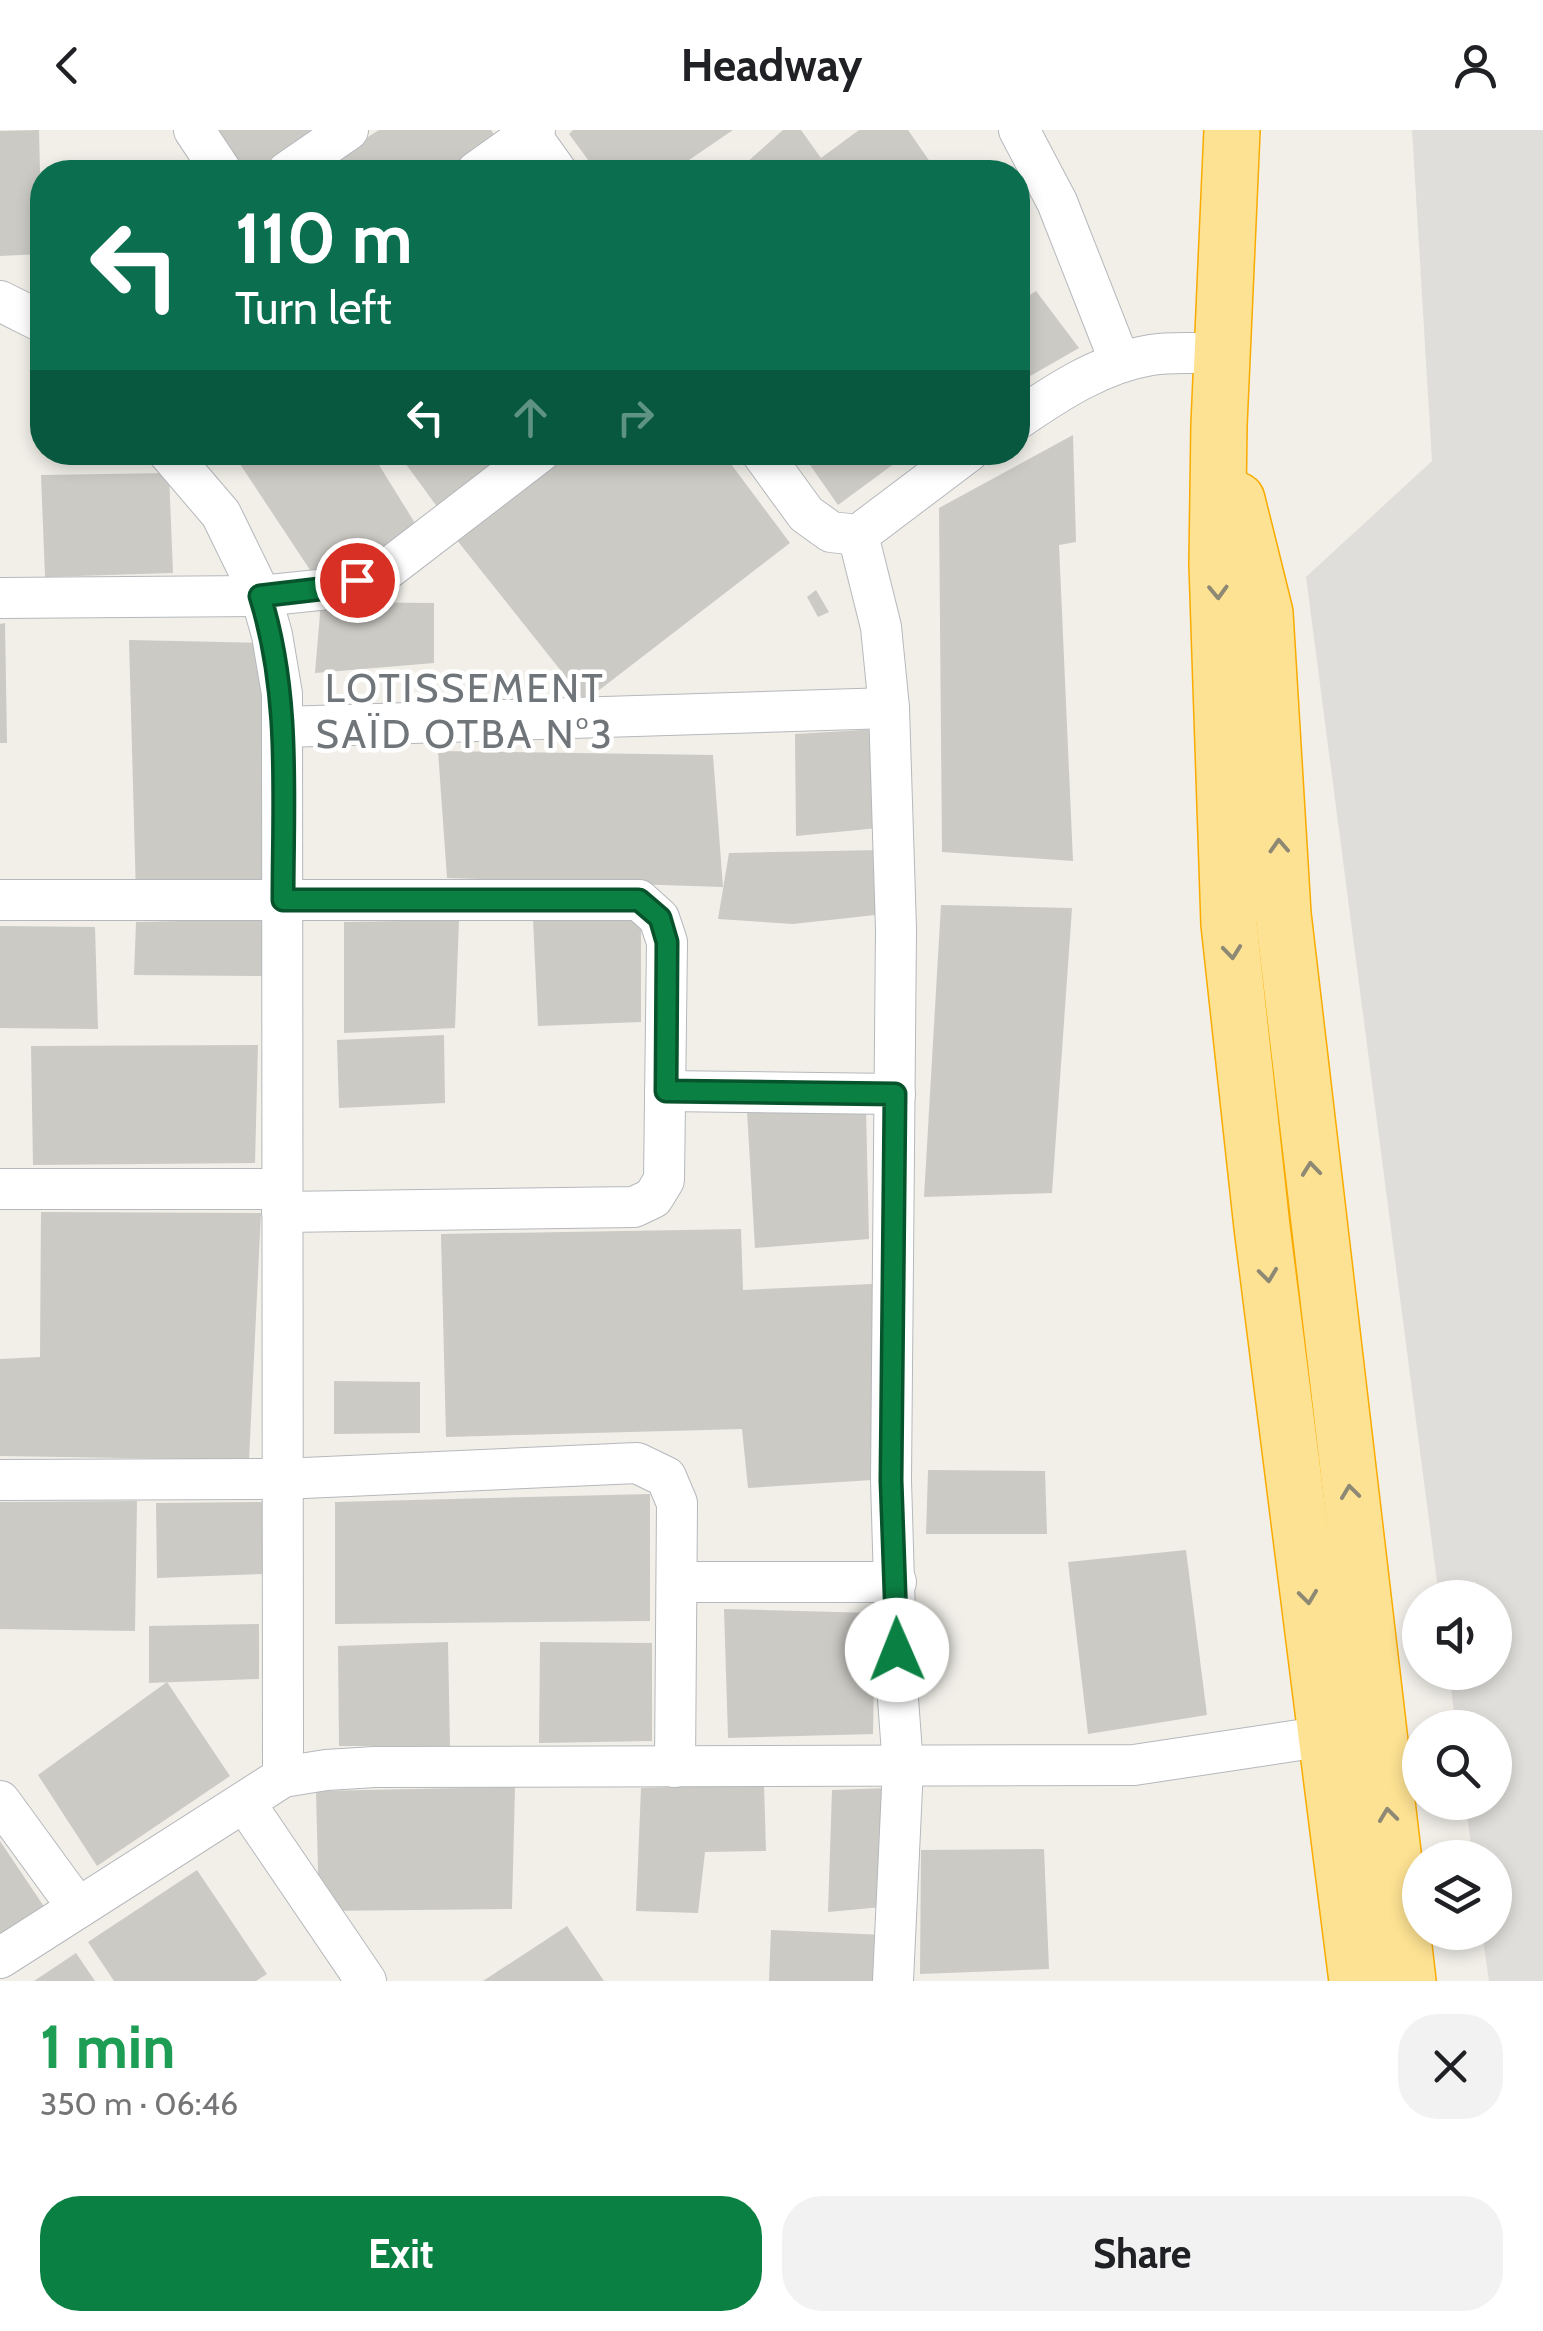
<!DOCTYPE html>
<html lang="en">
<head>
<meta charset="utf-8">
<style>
	:root { --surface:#fff; --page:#f2f2f2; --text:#202124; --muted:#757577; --accent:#0b8043 }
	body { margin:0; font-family:Cabin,sans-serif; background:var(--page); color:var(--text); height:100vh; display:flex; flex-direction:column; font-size:38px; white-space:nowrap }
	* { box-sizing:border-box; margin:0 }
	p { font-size:32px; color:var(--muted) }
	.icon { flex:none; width:55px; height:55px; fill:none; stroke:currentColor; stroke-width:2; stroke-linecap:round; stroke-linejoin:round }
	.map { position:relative; height:1851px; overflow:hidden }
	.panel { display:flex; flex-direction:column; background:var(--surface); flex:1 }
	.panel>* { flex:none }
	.guide { position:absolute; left:30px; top:30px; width:1000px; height:305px; border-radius:40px; box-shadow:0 5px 15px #0003; background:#0b6e4f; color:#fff; overflow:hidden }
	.tools { position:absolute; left:1402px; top:1450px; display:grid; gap:20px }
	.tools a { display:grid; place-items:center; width:110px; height:110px; border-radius:50%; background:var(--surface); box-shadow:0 5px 15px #0003; font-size:50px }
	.pin { position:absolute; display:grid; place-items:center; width:85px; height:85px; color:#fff; margin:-42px; border:5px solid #fff; border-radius:50%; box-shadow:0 2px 10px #0007 }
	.me { position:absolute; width:110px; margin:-55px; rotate:359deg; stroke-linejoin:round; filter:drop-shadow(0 0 8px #0008) }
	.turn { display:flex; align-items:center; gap:35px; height:210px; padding:0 40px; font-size:45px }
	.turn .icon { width:130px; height:130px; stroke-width:2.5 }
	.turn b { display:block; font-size:70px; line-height:85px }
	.lanes { display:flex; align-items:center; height:95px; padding:0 40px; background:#0003; justify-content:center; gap:50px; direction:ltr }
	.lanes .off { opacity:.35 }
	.round { display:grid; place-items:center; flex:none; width:105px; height:105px; border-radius:40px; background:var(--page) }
	.overview { display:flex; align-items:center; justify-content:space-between; height:170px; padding:0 40px }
	h1 { font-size:60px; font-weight:800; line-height:75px; color:#1e9e55 }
	.cta { display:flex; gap:20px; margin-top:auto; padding:20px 40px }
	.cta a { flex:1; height:115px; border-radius:40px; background:var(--accent); color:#fff; font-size:40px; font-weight:800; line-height:115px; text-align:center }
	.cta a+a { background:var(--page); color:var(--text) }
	header { display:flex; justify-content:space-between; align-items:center; height:130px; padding:0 40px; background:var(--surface); font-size:45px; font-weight:800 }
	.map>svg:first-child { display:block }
	.industrial { fill:#e0deda }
	.building { fill:#cccac5 }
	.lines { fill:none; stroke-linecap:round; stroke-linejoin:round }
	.street-casing { stroke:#b5b8bc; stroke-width:42 }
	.highway-casing { stroke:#f9ab00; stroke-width:58 }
	.street { stroke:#fff; stroke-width:40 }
	.highway { stroke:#fde293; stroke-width:55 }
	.oneway { stroke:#8e8975 }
	.route-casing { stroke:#07532c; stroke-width:25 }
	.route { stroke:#0b8043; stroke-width:18 }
	.labels { text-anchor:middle; stroke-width:9; stroke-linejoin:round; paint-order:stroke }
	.neighbourhood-label { font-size:40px; letter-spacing:2.5px; fill:#70757a; stroke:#fff }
</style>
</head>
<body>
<header><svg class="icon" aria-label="back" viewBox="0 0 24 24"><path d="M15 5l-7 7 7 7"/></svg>Headway<svg class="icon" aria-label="person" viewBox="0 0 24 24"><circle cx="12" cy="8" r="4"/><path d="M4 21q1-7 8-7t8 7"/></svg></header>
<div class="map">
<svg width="1543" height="1851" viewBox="0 0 1543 1851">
	<rect width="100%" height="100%" fill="#f1efe8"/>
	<!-- industrial -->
	<polygon class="industrial" points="1412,0 1543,0 1543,1851 1489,1851 1482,1803 1495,1802 1495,1728 1473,1727 1465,1673 1495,1672 1495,1598 1456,1597 1449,1543 1495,1542 1495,1468 1439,1467 1306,447 1432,331"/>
	<!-- building -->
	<g class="building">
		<polygon points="39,0 42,124 0,126 0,1"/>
		<polygon points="217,0 321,0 257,42 247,42"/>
		<polygon points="379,0 491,0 498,10 454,42 313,42"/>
		<polygon points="573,0 733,0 689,30 700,42 597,42 569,4"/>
		<polygon points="783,0 801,0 821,28 859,0 908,0 937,42 736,42"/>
		<polygon points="1018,160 1023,169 1036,161 1079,218 1018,253"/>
		<polygon points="1073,305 1076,412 1059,415 1073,731 942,722 939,378"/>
		<polygon points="232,322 371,322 418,398 320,455"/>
		<polygon points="397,322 515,322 438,378"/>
		<polygon points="554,322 722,322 790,413 585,571 452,404"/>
		<polygon points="801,322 910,322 838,375"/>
		<polygon points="169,343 173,443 45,447 41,345"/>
		<polygon points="816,460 829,482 818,487 807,467"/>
		<polygon points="321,472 434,473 434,533 315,543"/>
		<polygon points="5,493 7,613 0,613 0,494"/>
		<polygon points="129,510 263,513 264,755 136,765"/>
		<polygon points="880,599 878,698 796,706 795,604"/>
		<polygon points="438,621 713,625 723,757 447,748"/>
		<polygon points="882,720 884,784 793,794 718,789 729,723"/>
		<polygon points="941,775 1072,778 1052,1063 924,1067"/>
		<polygon points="262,789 262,846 134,845 136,792"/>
		<polygon points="533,789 641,790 641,892 538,896"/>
		<polygon points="459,790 455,898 344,903 344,792"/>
		<polygon points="0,796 95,797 98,899 0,898"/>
		<polygon points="444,905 445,973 339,978 337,910"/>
		<polygon points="258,915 255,1033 33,1035 31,916"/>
		<polygon points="866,979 869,1109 755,1118 747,981"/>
		<polygon points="41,1082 261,1083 249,1330 0,1326 0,1229 40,1227"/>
		<polygon points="741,1099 743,1160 872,1154 872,1350 748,1358 742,1299 446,1307 441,1104"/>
		<polygon points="334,1251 420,1252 420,1303 334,1304"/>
		<polygon points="928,1340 1045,1341 1047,1404 926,1404"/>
		<polygon points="650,1364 650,1491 335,1494 335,1372"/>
		<polygon points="137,1371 135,1501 0,1499 0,1372"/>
		<polygon points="267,1372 264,1444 157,1448 156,1373"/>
		<polygon points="1186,1420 1207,1585 1088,1604 1068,1432"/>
		<polygon points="724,1479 875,1483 873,1604 728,1608"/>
		<polygon points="259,1494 259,1549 149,1553 149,1496"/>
		<polygon points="448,1512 450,1616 339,1616 338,1516"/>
		<polygon points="540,1512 652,1513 652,1611 539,1613"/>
		<polygon points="167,1552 230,1646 97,1736 38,1645"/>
		<polygon points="764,1654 766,1721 705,1722 698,1783 636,1781 641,1658"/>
		<polygon points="515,1657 512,1779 319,1781 316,1661"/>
		<polygon points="887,1658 882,1777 828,1782 832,1660"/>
		<polygon points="0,1711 45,1778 0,1811"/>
		<polygon points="1044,1719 1049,1839 920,1844 921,1720"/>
		<polygon points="197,1740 267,1844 256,1851 114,1851 88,1812"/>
		<polygon points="567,1796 604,1851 483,1851"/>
		<polygon points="771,1800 885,1805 881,1851 769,1851"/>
		<polygon points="76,1823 95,1851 34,1851"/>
	</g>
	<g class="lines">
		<!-- street casing -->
		<g class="street-casing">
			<g id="street">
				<polyline points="194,0 222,42"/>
				<polyline points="527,0 557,42"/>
				<polyline points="1019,0 1057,72 1120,232"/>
				<polyline points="287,42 348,0"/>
				<polyline points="476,42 535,0"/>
				<polyline points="0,171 42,192"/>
				<path d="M 1018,289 C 1059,261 1102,233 1151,225 C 1174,221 1199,224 1222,223"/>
				<polyline points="168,322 221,384 261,466 272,505 282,564 283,1647"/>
				<polyline points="761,322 806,384 831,402 858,405 881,497 889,578 896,799 891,1350 897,1555 903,1637 893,1851"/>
				<polyline points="858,405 968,322"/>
				<polyline points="0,468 261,466 328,459 385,441 540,322"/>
				<polyline points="283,597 889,578"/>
				<polyline points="0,770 639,770 659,788 667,812 664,1050 653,1068 634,1077 282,1082"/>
				<polyline points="665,961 895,964"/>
				<polyline points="0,1059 282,1059"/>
				<polyline points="0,1350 282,1349 637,1333 666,1347 677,1373 675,1637"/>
				<polyline points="677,1452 896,1452"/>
				<polyline points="0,1671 78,1778"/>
				<polyline points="245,1673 366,1851"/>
				<polyline points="0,1828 283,1647 326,1640 375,1637 1134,1635 1326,1606"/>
			</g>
		</g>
		<!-- highway casing -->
		<g class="highway-casing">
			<g id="highway">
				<polyline points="1232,0 1219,295 1217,434 1229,794 1262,1097 1357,1851"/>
				<polyline points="1237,370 1265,483 1283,784 1408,1851"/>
			</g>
		</g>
		<!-- street -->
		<use href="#street" class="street"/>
		<!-- highway -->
		<use href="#highway" class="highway"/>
	</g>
	<!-- one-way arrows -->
	<defs><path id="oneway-chevron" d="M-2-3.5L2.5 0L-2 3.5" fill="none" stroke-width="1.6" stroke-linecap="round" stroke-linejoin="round" transform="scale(2.5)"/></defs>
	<g class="oneway">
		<use href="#oneway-chevron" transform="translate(1218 462) rotate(88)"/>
		<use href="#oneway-chevron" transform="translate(1279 716) rotate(-93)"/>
		<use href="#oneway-chevron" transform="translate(1232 822) rotate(84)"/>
		<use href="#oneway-chevron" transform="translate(1311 1039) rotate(-96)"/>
		<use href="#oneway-chevron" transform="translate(1268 1145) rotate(83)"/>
		<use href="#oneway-chevron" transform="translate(1350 1362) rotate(-97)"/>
		<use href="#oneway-chevron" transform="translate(1308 1467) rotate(83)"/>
		<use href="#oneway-chevron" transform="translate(1388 1685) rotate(-97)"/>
	</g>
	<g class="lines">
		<!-- route casing -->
		<g class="route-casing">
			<path id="route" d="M 357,450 L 328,458 L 260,466 C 291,564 283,668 283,770 L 639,770 L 660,788 L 667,812 L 666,961 L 895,964 L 891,1350 L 897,1520"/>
		</g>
		<!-- route -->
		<use href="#route" class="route"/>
	</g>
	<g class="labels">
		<!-- neighbourhood labels -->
		<g class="neighbourhood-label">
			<text x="465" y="572">LOTISSEMENT<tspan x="465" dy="46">SAÏD OTBA N°3</tspan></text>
		</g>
	</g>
</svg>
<div class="tools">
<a><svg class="icon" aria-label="sound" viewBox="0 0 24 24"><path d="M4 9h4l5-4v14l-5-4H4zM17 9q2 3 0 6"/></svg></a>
<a><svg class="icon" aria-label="search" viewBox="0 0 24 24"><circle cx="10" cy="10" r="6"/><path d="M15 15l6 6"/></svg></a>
<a><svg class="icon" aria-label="layers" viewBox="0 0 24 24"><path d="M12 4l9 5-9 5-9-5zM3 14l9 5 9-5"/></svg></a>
</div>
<div class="pin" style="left:357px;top:450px;background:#d93025"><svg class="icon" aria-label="arrive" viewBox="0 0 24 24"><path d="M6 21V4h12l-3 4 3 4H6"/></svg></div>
<svg class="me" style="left:897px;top:1520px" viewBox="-20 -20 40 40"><circle r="19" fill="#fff"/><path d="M0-13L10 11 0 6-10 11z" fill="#0b8043"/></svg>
<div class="guide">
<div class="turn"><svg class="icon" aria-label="left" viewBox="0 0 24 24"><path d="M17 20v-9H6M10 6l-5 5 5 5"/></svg><div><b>110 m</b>Turn left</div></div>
<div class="lanes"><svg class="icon" aria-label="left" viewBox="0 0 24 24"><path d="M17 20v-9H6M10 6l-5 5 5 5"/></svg><svg class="icon off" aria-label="ahead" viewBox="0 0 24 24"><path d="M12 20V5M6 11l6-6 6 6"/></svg><svg class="icon off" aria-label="right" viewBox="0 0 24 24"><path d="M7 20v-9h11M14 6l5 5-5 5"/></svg></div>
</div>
</div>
<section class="panel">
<div class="overview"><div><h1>1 min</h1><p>350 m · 06:46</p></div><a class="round"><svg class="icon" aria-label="close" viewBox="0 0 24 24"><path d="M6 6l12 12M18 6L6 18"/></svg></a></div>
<div class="cta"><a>Exit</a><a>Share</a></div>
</section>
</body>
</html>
